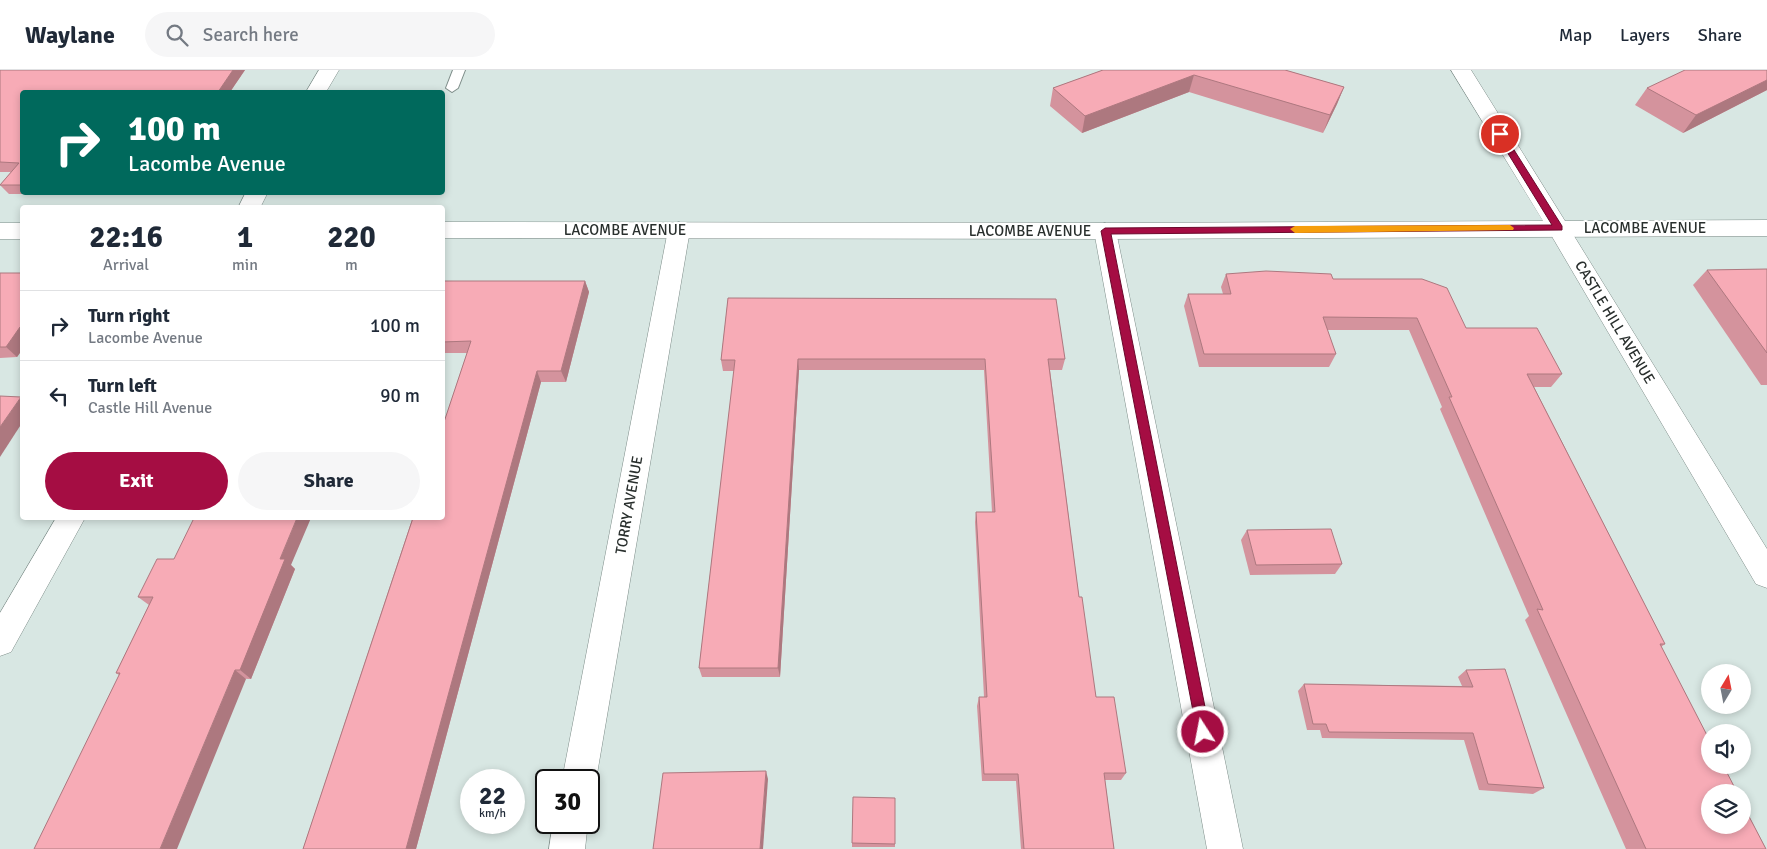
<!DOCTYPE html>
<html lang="en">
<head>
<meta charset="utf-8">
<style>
	:root { --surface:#fff; --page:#f6f6f7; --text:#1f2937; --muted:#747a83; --line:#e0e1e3; --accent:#a50d43 }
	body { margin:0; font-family:Signika,sans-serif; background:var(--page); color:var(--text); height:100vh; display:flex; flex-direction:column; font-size:19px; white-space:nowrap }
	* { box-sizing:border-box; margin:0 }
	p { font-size:16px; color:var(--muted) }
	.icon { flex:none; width:28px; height:28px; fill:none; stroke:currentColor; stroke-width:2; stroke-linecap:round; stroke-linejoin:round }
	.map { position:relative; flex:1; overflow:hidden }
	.details { position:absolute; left:20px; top:135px; width:425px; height:315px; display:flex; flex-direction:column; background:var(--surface); border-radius:5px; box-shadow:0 2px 8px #0003 }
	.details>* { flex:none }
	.top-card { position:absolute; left:20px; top:20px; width:425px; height:105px; border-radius:5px; box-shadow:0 2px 8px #0003; background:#00695c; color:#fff; overflow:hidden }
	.needle { width:32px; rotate:10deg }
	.buttons { position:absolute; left:1701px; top:594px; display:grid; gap:10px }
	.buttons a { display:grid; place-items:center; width:50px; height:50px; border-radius:50%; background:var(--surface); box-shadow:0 2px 8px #0003; font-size:25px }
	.speed { position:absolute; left:460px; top:699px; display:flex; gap:10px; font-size:25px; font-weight:700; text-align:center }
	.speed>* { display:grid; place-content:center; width:65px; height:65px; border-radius:50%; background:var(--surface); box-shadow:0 2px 8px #0003; line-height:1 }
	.speed small { font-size:12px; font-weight:400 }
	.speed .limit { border:2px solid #111; border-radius:8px; background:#fff; color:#111 }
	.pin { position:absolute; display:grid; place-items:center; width:42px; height:42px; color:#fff; margin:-21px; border:2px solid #fff; border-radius:50%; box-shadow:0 1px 5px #0007 }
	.me { position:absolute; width:55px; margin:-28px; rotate:349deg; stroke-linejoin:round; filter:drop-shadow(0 0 4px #0008) }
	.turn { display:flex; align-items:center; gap:18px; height:105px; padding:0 25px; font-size:22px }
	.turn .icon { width:65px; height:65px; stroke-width:2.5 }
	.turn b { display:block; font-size:35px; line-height:42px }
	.eta { display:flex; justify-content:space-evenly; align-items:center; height:85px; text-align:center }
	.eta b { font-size:30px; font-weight:700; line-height:35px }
	.cta { display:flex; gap:10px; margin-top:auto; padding:10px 25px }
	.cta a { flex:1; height:58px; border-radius:30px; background:var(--accent); color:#fff; font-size:20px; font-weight:700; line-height:58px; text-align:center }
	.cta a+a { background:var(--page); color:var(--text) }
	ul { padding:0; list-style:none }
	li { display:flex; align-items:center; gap:15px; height:70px; padding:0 25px; border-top:1px solid var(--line) }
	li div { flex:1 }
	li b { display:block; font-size:19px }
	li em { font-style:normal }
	header { display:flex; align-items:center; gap:30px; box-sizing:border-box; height:70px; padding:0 25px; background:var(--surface); border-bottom:1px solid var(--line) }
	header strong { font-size:24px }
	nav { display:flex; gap:28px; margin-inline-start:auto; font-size:18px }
	.search { width:350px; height:45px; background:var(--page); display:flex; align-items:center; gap:12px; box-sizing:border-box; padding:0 18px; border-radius:28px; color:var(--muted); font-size:19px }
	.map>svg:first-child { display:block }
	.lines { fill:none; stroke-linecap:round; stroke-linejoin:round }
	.service-casing { stroke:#7d8c88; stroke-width:2 }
	.minor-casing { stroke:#7d8c88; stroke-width:1 }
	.tertiary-casing { stroke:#7d8c88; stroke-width:1 }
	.secondary-casing { stroke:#7d8c88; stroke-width:1 }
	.service { fill:#fff; fill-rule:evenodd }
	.minor { fill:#fff; fill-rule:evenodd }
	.tertiary { fill:#fff; fill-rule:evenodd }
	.secondary { fill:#fff; fill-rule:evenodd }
	.wall { fill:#d4939d }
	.shaded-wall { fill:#ad787f }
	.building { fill:#f7abb6; stroke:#ad787f }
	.route { fill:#a50d43; stroke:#6b082c }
	.slow { fill:#f59e0b }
	.labels { text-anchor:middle; stroke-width:4; stroke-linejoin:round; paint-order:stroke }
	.street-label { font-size:15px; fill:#292f2d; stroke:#fff }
</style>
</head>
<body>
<header>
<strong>Waylane</strong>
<div class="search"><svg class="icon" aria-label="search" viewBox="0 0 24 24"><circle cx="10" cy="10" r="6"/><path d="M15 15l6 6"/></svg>Search here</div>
<nav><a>Map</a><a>Layers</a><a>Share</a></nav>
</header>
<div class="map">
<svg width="1767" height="779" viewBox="0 0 1767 779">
	<rect width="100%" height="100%" fill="#d8e7e3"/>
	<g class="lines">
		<!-- service casing -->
		<g class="service-casing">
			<polygon id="service" points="453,0 465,0 458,18 452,22 446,18"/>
		</g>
		<!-- minor casing -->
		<g class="minor-casing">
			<g id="minor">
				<polygon points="319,0 339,0 326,22 306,22"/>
				<polygon points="246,122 268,122 260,138 238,138"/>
				<polygon points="679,152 687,155 690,160 596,710 591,722 589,723 589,710 562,710 668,160 671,155"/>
				<polygon points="1105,153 1113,156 1116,161 1243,779 1207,779 1094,161 1097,156"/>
				<polygon points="56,448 85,448 11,582 0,586 0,543"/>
				<polygon points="553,752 588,752 585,779 549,779"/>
			</g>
		</g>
		<!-- tertiary casing -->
		<g class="tertiary-casing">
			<polygon id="tertiary" points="1558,150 1566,153 1767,479 1767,518 1756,514 1547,158 1550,153"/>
		</g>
		<!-- secondary casing -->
		<g class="secondary-casing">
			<g id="secondary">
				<polygon points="1451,0 1471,0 1565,151 1767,150 1767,166 1105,169 442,168 442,152 1105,153 1543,151"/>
				<rect x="0" y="153" width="22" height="16"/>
			</g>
		</g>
		<!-- service -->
		<use href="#service" class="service"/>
		<!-- minor -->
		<use href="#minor" class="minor"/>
		<!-- tertiary -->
		<use href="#tertiary" class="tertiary"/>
		<!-- secondary -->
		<use href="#secondary" class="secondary"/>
	</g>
	<!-- wall -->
	<g class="wall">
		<polygon points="0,0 245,0 230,22 22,22 22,122 49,122 48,124 9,124 0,115 11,102 0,102"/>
		<polygon points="1103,0 1285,0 1344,17 1337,34 1323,63 1189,22 1082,63 1050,36 1053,18"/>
		<polygon points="1767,0 1767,20 1683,63 1635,35 1647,18"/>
		<polygon points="1767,199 1767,315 1761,315 1693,215 1707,200"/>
		<polygon points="0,203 22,203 22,280 17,287 0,288"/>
		<polygon points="1226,204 1333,209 1466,258 1562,304 1551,317 1534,317 1665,574 1661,577 1766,779 1626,779 1525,550 1529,546 1440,339 1442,337 1409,260 1327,260 1336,284 1329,297 1199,297 1184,236 1188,224 1223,224 1221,217"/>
		<polygon points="442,211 585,211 589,222 566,312 541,312 416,779 303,779 467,283 442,283"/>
		<polygon points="728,228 1065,289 1062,300 1050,300 1079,527 1096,627 1126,703 1121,710 1105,710 1114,779 1021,779 1016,711 982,711 977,636 979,627 984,627 975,452 976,442 992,442 984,300 799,300 780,607 702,607 699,598 734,301 723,301 721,290"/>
		<polygon points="1247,460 1342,494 1335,504 1250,505 1241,470"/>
		<polygon points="291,495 295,499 251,609 119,605 116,603 149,535 138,527"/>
		<polygon points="1466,600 1544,718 1533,724 1479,720 1464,670 1322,668 1320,660 1307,660 1298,621 1304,614 1462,616 1458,607"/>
		<polygon points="895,728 895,777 852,777 852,773"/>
	</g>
	<!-- shaded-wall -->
	<g class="shaded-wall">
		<polygon points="233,0 245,0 230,22 218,22"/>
		<polygon points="1194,5 1189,22 1082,63 1085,46"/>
		<polygon points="1767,10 1767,20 1683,63 1696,45"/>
		<polygon points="1344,17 1337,34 1323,63 1330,45"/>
		<polygon points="585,211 589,222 566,312 561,301"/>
		<polygon points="20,257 22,260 22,280 17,287 6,277"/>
		<polygon points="798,289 799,300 780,607 778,598"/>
		<polygon points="537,301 541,312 416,779 406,779"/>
		<polygon points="21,327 22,328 22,353 0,387 0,357"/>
		<polygon points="297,448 311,448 291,495 295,499 251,609 240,600 280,489"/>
		<polygon points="235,600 246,609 177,779 160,779"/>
		<polygon points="766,701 768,709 763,779 760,779"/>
	</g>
	<!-- building -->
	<g class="building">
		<polygon points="0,0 233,0 218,22 22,22 22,115 0,115 19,93 0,92"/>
		<polygon points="1103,0 1285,0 1344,17 1330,45 1194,5 1085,46 1053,18"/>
		<polygon points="1685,0 1767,0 1767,10 1696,45 1647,18"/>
		<polygon points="1767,199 1767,283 1707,200"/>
		<polygon points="1266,201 1331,204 1333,209 1422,209 1447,218 1466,258 1537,258 1562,304 1527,304 1665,574 1660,574 1710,671 1710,695 1723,695 1737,722 1710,722 1710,755 1742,755 1742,733 1766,779 1646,779 1537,539 1543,540 1449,327 1452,327 1417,248 1323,247 1336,284 1204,284 1188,224 1231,224 1226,204"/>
		<polygon points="0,203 22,203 22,257 20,257 6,277 0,277"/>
		<polygon points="442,211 585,211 561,301 537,301 406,779 303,779 413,448 442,448 442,358 471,271 442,272"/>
		<polygon points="728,228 1056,229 1065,289 1048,289 1079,527 1082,527 1096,627 1114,627 1126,703 1104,703 1114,779 1024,779 1018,704 984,704 979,627 987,627 976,442 995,442 985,289 798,289 778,598 699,598 735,290 721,290"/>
		<polygon points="0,326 21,327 0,357"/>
		<polygon points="194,448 297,448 280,489 285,489 240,600 235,600 160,779 34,779 120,603 116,603 153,527 138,527 157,489 174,489"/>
		<polygon points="1331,459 1342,494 1256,495 1247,460"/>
		<polygon points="1505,599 1544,718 1488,714 1473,663 1329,662 1326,654 1313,654 1304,614 1473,617 1466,600"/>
		<polygon points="766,701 760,779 653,779 663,703"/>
		<polygon points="853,727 895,728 895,774 852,773"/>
	</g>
	<!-- route -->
	<polygon class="route" points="1500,61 1504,64 1562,156 1562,160 1111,164 1210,662 1208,667 1203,669 1198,667 1101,161 1105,158 1552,155 1496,64"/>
	<!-- slow -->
	<polygon class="slow" points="1510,155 1514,158 1513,160 1295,163 1290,159 1295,156"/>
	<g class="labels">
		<!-- street labels -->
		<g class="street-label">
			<text x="1645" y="163">LACOMBE AVENUE</text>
			<text x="625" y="165">LACOMBE AVENUE</text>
			<text x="1030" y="166">LACOMBE AVENUE</text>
			<text transform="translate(1615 252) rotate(59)" y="5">CASTLE HILL AVENUE</text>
			<text transform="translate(629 435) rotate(-80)" y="5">TORRY AVENUE</text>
		</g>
	</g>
</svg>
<div class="buttons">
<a><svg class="needle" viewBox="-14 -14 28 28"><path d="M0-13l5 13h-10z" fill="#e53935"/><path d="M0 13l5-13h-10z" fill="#747a83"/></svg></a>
<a><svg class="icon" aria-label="sound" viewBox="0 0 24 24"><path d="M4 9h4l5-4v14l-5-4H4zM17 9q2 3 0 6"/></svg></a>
<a><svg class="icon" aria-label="layers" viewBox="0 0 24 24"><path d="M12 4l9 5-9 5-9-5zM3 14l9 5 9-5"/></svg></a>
</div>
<div class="speed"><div>22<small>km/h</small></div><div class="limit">30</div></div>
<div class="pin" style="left:1500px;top:64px;background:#d93025"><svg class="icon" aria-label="arrive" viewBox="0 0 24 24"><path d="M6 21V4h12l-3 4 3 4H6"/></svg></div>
<svg class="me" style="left:1203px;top:662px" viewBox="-20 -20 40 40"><circle r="17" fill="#a50d43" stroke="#fff" stroke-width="3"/><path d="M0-11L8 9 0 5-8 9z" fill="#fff"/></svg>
<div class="top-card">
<div class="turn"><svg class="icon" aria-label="right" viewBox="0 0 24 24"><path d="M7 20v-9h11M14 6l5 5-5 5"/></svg><div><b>100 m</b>Lacombe Avenue</div></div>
</div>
<section class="details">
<div class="eta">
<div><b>22:16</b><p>Arrival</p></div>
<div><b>1</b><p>min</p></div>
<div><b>220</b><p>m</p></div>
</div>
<ul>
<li><svg class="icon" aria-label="right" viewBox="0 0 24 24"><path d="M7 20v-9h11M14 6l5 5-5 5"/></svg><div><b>Turn right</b><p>Lacombe Avenue</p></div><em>100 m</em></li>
<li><svg class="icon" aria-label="left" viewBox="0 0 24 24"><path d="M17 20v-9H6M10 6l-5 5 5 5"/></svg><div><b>Turn left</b><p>Castle Hill Avenue</p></div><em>90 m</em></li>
</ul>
<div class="cta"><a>Exit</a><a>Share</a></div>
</section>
</div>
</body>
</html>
